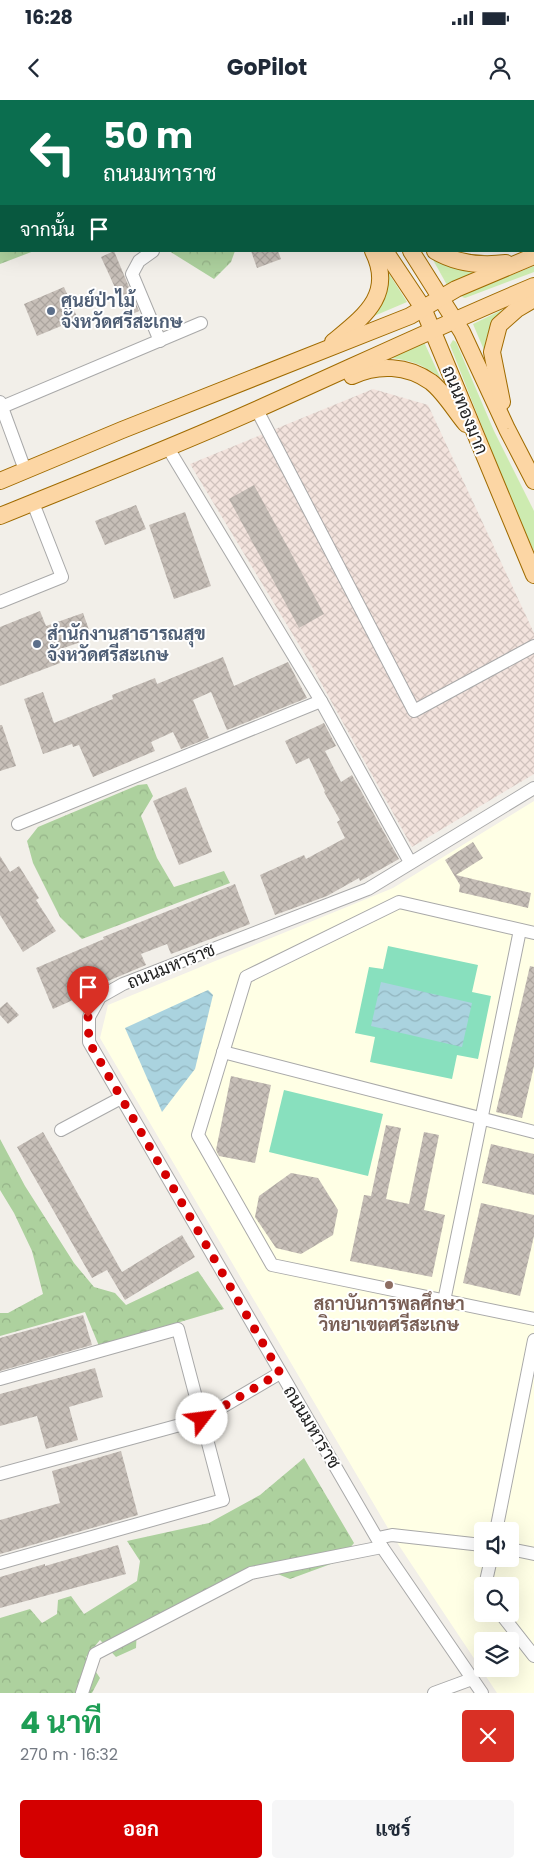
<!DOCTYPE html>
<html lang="th">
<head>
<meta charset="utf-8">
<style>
	:root { --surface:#fff; --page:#f6f6f7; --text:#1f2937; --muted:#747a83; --accent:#d40000 }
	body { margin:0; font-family:Poppins,Sarabun,sans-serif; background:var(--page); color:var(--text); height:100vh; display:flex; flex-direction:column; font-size:19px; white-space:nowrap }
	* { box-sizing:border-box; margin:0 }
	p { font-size:16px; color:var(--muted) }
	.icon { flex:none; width:28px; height:28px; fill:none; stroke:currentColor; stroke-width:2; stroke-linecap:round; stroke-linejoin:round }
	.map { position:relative; height:1593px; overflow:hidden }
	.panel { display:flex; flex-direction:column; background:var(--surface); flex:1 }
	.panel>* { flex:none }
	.guide { position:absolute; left:0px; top:0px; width:535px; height:152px; box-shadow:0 5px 20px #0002; background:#0b6e4f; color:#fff; overflow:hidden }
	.controls { position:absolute; left:474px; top:1422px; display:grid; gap:10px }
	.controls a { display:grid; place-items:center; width:45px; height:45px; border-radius:5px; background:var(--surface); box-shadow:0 5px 20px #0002; font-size:25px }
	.pin { position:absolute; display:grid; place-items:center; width:42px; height:42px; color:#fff; margin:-51px -21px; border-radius:50% 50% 50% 0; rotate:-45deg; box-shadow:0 0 5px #0007 }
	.pin .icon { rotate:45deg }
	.me { position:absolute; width:55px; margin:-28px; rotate:60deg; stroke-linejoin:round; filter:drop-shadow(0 0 4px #0008) }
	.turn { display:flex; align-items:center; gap:18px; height:105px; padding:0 20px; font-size:22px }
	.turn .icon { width:65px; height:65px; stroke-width:2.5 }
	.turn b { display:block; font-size:35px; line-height:42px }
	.then { display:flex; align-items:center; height:48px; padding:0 20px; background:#0003; gap:10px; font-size:19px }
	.round { display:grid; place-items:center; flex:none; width:52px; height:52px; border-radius:5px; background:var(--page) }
	.summary { display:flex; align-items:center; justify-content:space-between; height:85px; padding:0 20px }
	h1 { font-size:30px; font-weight:700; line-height:38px; color:#1e9e55 }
	.primary-button { display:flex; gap:10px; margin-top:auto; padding:10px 20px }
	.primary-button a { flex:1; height:58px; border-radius:5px; background:var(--accent); color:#fff; font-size:20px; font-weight:700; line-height:58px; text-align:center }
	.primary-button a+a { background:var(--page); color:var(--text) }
	.status { display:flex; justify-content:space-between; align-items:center; height:35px; padding:0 25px; background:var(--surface); direction:ltr }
	.status svg { height:14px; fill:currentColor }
	header { display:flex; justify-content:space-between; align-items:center; height:65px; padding:0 20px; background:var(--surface); font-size:22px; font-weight:700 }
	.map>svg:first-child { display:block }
	.education { fill:#ffffe5; fill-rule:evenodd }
	.military { fill:url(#military-cross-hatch) }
	.grass { fill:#cdebb0 }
	.forest { fill:url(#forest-crowns) }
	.pitch { fill:#88e0be }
	.water { fill:url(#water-waves) }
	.building { fill:url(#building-cross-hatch) }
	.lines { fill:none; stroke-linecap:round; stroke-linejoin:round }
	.minor-casing { stroke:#a9a9a9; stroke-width:14 }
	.major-casing { stroke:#a06b00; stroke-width:18 }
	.minor { stroke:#fff; stroke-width:12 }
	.major { stroke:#fcd6a4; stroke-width:16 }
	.route { stroke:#d40000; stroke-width:9; stroke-dasharray:0 16.2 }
	.service-dot { fill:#5c6f8a; stroke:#fff; stroke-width:2 }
	.education-dot { fill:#8d6e63; stroke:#fff; stroke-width:2 }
	.labels { text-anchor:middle; stroke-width:4; stroke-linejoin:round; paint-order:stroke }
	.service-label { font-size:18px; font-weight:bold; fill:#4e5e75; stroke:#fff; text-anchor:start }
	.street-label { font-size:18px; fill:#222; stroke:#fff }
	.education-label { font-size:18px; font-weight:bold; fill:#785e54; stroke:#fff }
</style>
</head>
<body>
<div class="status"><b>16:28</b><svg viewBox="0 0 49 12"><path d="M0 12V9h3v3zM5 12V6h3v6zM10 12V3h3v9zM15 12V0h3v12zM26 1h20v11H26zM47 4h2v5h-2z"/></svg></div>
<header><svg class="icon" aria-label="back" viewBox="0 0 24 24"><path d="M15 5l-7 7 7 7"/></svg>GoPilot<svg class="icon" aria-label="person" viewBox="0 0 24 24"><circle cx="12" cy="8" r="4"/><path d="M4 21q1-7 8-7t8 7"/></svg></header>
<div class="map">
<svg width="534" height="1593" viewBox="0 0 534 1593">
	<defs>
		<pattern id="military-cross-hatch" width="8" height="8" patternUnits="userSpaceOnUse" patternTransform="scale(1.25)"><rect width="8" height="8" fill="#f3e3dd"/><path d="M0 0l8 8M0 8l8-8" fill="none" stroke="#d0c2bd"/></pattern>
		<pattern id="forest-crowns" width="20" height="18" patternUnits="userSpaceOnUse" patternTransform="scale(1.25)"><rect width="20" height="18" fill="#add19e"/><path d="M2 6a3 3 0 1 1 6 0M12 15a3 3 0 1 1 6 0" fill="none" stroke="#95b388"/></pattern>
		<pattern id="water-waves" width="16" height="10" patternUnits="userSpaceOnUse" patternTransform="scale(1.25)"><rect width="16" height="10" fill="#aad3df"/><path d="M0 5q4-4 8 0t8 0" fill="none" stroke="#92b5bf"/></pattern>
		<pattern id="building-cross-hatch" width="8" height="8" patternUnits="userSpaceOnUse" patternTransform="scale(1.25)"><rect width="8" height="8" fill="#c7bfb8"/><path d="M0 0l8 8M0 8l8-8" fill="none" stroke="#aba49e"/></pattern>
	</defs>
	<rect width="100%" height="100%" fill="#f2efe9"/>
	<!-- education -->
	<path class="education" d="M 534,701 L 534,1593 L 497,1593 L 392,1435 L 100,938 L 108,905 L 393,788 ZM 482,1431 L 510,1431 L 510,1459 L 482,1459 ZM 482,1486 L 510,1486 L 510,1514 L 482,1514 ZM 482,1541 L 510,1541 L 510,1569 L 482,1569 Z"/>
	<!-- military -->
	<polygon class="military" points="373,289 428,305 534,533 534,674 412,747 310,563 190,364"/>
	<!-- grass -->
	<g class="grass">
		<polygon points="432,158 483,171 447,185"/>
		<polygon points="534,166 534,172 465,198 462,197 464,194"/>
		<path d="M 388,172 L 407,202 L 374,216 C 386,200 389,192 388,172 Z"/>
		<path d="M 504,209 C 491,221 487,233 484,250 L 473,224 Z"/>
		<polygon points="453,240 456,242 494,331 534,411 534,451 518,418 450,245"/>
		<path d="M 424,242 L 440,277 C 421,264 413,261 391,258 Z"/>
	</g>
	<!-- forest -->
	<g class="forest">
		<polygon points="0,0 226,0 1,1 1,151 34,151 0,164"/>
		<polygon points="169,151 235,151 231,162 214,179"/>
		<polygon points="147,684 153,696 141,716 157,758 174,787 224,771 230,783 82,839 60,817 33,763 27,741 38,727 138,685"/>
		<polygon points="0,1039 25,1086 74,1163 94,1187 115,1193 126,1205 198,1171 224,1209 99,1246 85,1212 0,1236 0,1213 8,1213 43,1194 32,1151 14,1113 0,1090"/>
		<polygon points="304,1358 354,1443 339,1461 290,1479 258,1466 222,1481 137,1528 136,1548 116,1557 100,1540 86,1557 100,1578 92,1593 0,1593 0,1518 30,1509 42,1523 57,1514 58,1500 71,1496 84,1514 137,1481 140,1461 127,1441 209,1423 260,1395"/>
	</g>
	<!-- pitch -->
	<g class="pitch">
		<polygon points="388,846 478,865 472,892 491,896 478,959 457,955 452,979 370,962 375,937 355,933 369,867 383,869"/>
		<polygon points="284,990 383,1014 368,1076 269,1052"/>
	</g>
	<!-- water -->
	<g class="water">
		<polygon points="381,882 472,903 462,947 371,926"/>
		<polygon points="208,890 213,895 195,969 162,1012 125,928"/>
	</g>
	<!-- building -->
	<g class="building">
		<polygon points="114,151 139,211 128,216 101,157"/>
		<polygon points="251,151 278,151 281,159 257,168"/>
		<polygon points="64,187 78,219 37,236 24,204"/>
		<polygon points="254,385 324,514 299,528 229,399"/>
		<polygon points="136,405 146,429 105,445 95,421"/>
		<polygon points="185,412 211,486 174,499 149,425"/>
		<polygon points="40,511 46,526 83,513 92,538 55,551 60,563 0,586 0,527"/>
		<polygon points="223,557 234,586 288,562 307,598 227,630 211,592 193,600 209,638 181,649 173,632 151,642 155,651 93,677 79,645 73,647 72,644 43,654 24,599 43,592 54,623 113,599 112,595 155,578 157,584"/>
		<polygon points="324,623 336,646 325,651 341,682 352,675 399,759 360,781 359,778 327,796 275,815 260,775 304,755 306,759 345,738 337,722 340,720 324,692 325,691 309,658 296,664 285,641"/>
		<polygon points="0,625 2,625 16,666 0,671"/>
		<polygon points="186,687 212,752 179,765 153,701"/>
		<polygon points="473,742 483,758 456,775 531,793 528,808 459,792 460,785 445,760"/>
		<polygon points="0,756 10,772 19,766 39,798 36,800 56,831 23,852 0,815"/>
		<polygon points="235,784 250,824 171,854 167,844 141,854 146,865 82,892 84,895 53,909 36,868 104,839 103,837"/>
		<polygon points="530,866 534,867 534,966 522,1018 496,1012"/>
		<polygon points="7,902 19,915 8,924 0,915 0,908"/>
		<polygon points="231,976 271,985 255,1063 219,1056 216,1050"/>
		<polygon points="386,1025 401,1028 386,1099 409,1104 424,1032 439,1035 424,1110 445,1115 432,1177 350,1161 364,1095 371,1096"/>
		<polygon points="43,1032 122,1172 182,1135 195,1157 125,1200 107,1170 92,1178 17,1047"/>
		<polygon points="491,1044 534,1054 534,1095 482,1083"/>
		<polygon points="291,1073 318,1078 338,1110 333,1135 301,1154 276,1148 255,1117 259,1096"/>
		<polygon points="481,1103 534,1115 534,1136 520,1196 463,1183"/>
		<polygon points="83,1215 92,1245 0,1271 0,1238"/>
		<polygon points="95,1268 103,1297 69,1307 78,1340 46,1349 37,1316 0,1326 0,1294"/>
		<polygon points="121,1351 138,1415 0,1454 0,1420 60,1403 52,1371"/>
		<polygon points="118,1445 126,1474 0,1508 0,1477 45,1464 45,1466"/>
	</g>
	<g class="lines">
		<!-- minor casing -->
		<g class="minor-casing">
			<g id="minor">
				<polyline points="475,0 476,1"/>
				<polyline points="337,1 339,0"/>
				<polyline points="426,1 428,0"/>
				<polyline points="518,1 521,0"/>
				<polyline points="534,102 534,103"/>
				<polyline points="153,151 139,161 132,174 160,241"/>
				<polyline points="0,302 25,370"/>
				<polyline points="2,307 201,223"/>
				<polyline points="257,310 414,611 534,546"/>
				<polyline points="168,348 321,601 410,762"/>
				<polyline points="0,502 62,477 33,403"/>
				<polyline points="18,724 321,601"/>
				<polyline points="534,833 399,802 246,877 198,1035 272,1165 534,1219"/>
				<polyline points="223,952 534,1032"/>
				<polyline points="61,1030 121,998"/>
				<polyline points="444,1201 520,830"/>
				<polyline points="0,1279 178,1229 223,1400 0,1463"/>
				<polyline points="0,1374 202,1319 280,1273"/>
				<polyline points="496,1431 534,1240"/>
				<polyline points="378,1438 392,1435 482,1445"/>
				<polyline points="510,1449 534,1454"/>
				<polyline points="488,1486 486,1481 491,1459"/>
				<polyline points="501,1514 534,1556"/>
				<polyline points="82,1593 95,1554 251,1473 382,1447"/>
				<polyline points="434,1593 472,1579"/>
				<polyline points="482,1593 382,1447 89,942 89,917 100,897 123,884 368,789 534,688"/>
			</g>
		</g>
		<!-- major casing -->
		<g class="major-casing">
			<g id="major">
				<polyline points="283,0 284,1"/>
				<polyline points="313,0 314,1"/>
				<polyline points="385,151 423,208 534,475"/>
				<polyline points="411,151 462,232 507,329 534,381"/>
				<path d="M 435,151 C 457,164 482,166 506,163"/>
				<path d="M 333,242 C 363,217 395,195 373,151"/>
				<path d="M 352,276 C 378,264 407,265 431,282 C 444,292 455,311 466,324"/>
				<polyline points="502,302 492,252 499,225 517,209 534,199"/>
				<polyline points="0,381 122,330 410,216 456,189 534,156"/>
				<path d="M 0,416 C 86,381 173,347 258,309 C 350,268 441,225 534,186"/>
			</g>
		</g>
		<!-- minor -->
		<use href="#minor" class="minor"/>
		<!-- major -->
		<use href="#major" class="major"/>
	</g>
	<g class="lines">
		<!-- route -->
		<polyline class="route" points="88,917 89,942 280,1273 202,1319"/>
	</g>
	<!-- markers -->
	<g class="service-dot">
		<circle cx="51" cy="211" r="5"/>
		<circle cx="37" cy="544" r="5"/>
	</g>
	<circle class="education-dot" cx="389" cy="1185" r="5"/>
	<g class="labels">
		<!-- service labels -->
		<g class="service-label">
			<text x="61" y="207">ศูนย์ป่าไม้<tspan x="61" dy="21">จังหวัดศรีสะเกษ</tspan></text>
			<text x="47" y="540">สำนักงานสาธารณสุข<tspan x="47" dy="21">จังหวัดศรีสะเกษ</tspan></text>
		</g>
		<!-- street labels -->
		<g class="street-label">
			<text transform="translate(465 310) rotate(68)" y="6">ถนนทองมาก</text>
			<text transform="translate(171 866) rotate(-22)" y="6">ถนนมหาราช</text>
			<text transform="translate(312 1327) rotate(59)" y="6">ถนนมหาราช</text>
		</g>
		<!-- education labels -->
		<g class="education-label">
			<text x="389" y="1210">สถาบันการพลศึกษา<tspan x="389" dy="21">วิทยาเขตศรีสะเกษ</tspan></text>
		</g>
	</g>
</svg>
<div class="controls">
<a><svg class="icon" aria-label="sound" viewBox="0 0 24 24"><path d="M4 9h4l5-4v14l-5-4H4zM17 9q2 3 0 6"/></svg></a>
<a><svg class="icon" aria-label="search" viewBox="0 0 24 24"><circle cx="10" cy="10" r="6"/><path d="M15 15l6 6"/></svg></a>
<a><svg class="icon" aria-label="layers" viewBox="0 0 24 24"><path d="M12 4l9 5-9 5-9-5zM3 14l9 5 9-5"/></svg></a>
</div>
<div class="pin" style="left:88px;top:917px;background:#d93025"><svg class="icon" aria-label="arrive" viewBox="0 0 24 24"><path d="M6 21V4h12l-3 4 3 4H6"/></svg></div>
<svg class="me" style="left:202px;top:1319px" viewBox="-20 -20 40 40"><circle r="19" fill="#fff"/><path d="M0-13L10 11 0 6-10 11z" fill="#d40000"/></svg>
<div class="guide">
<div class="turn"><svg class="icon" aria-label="left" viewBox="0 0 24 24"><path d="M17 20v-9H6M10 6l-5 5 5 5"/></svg><div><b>50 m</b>ถนนมหาราช</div></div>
<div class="then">จากนั้น<svg class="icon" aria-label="arrive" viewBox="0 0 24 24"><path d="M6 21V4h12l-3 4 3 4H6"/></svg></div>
</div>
</div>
<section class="panel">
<div class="summary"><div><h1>4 นาที</h1><p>270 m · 16:32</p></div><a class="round" style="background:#d93025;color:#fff"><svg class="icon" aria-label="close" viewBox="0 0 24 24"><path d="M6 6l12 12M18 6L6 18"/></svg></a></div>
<div class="primary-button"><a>ออก</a><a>แชร์</a></div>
</section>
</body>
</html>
